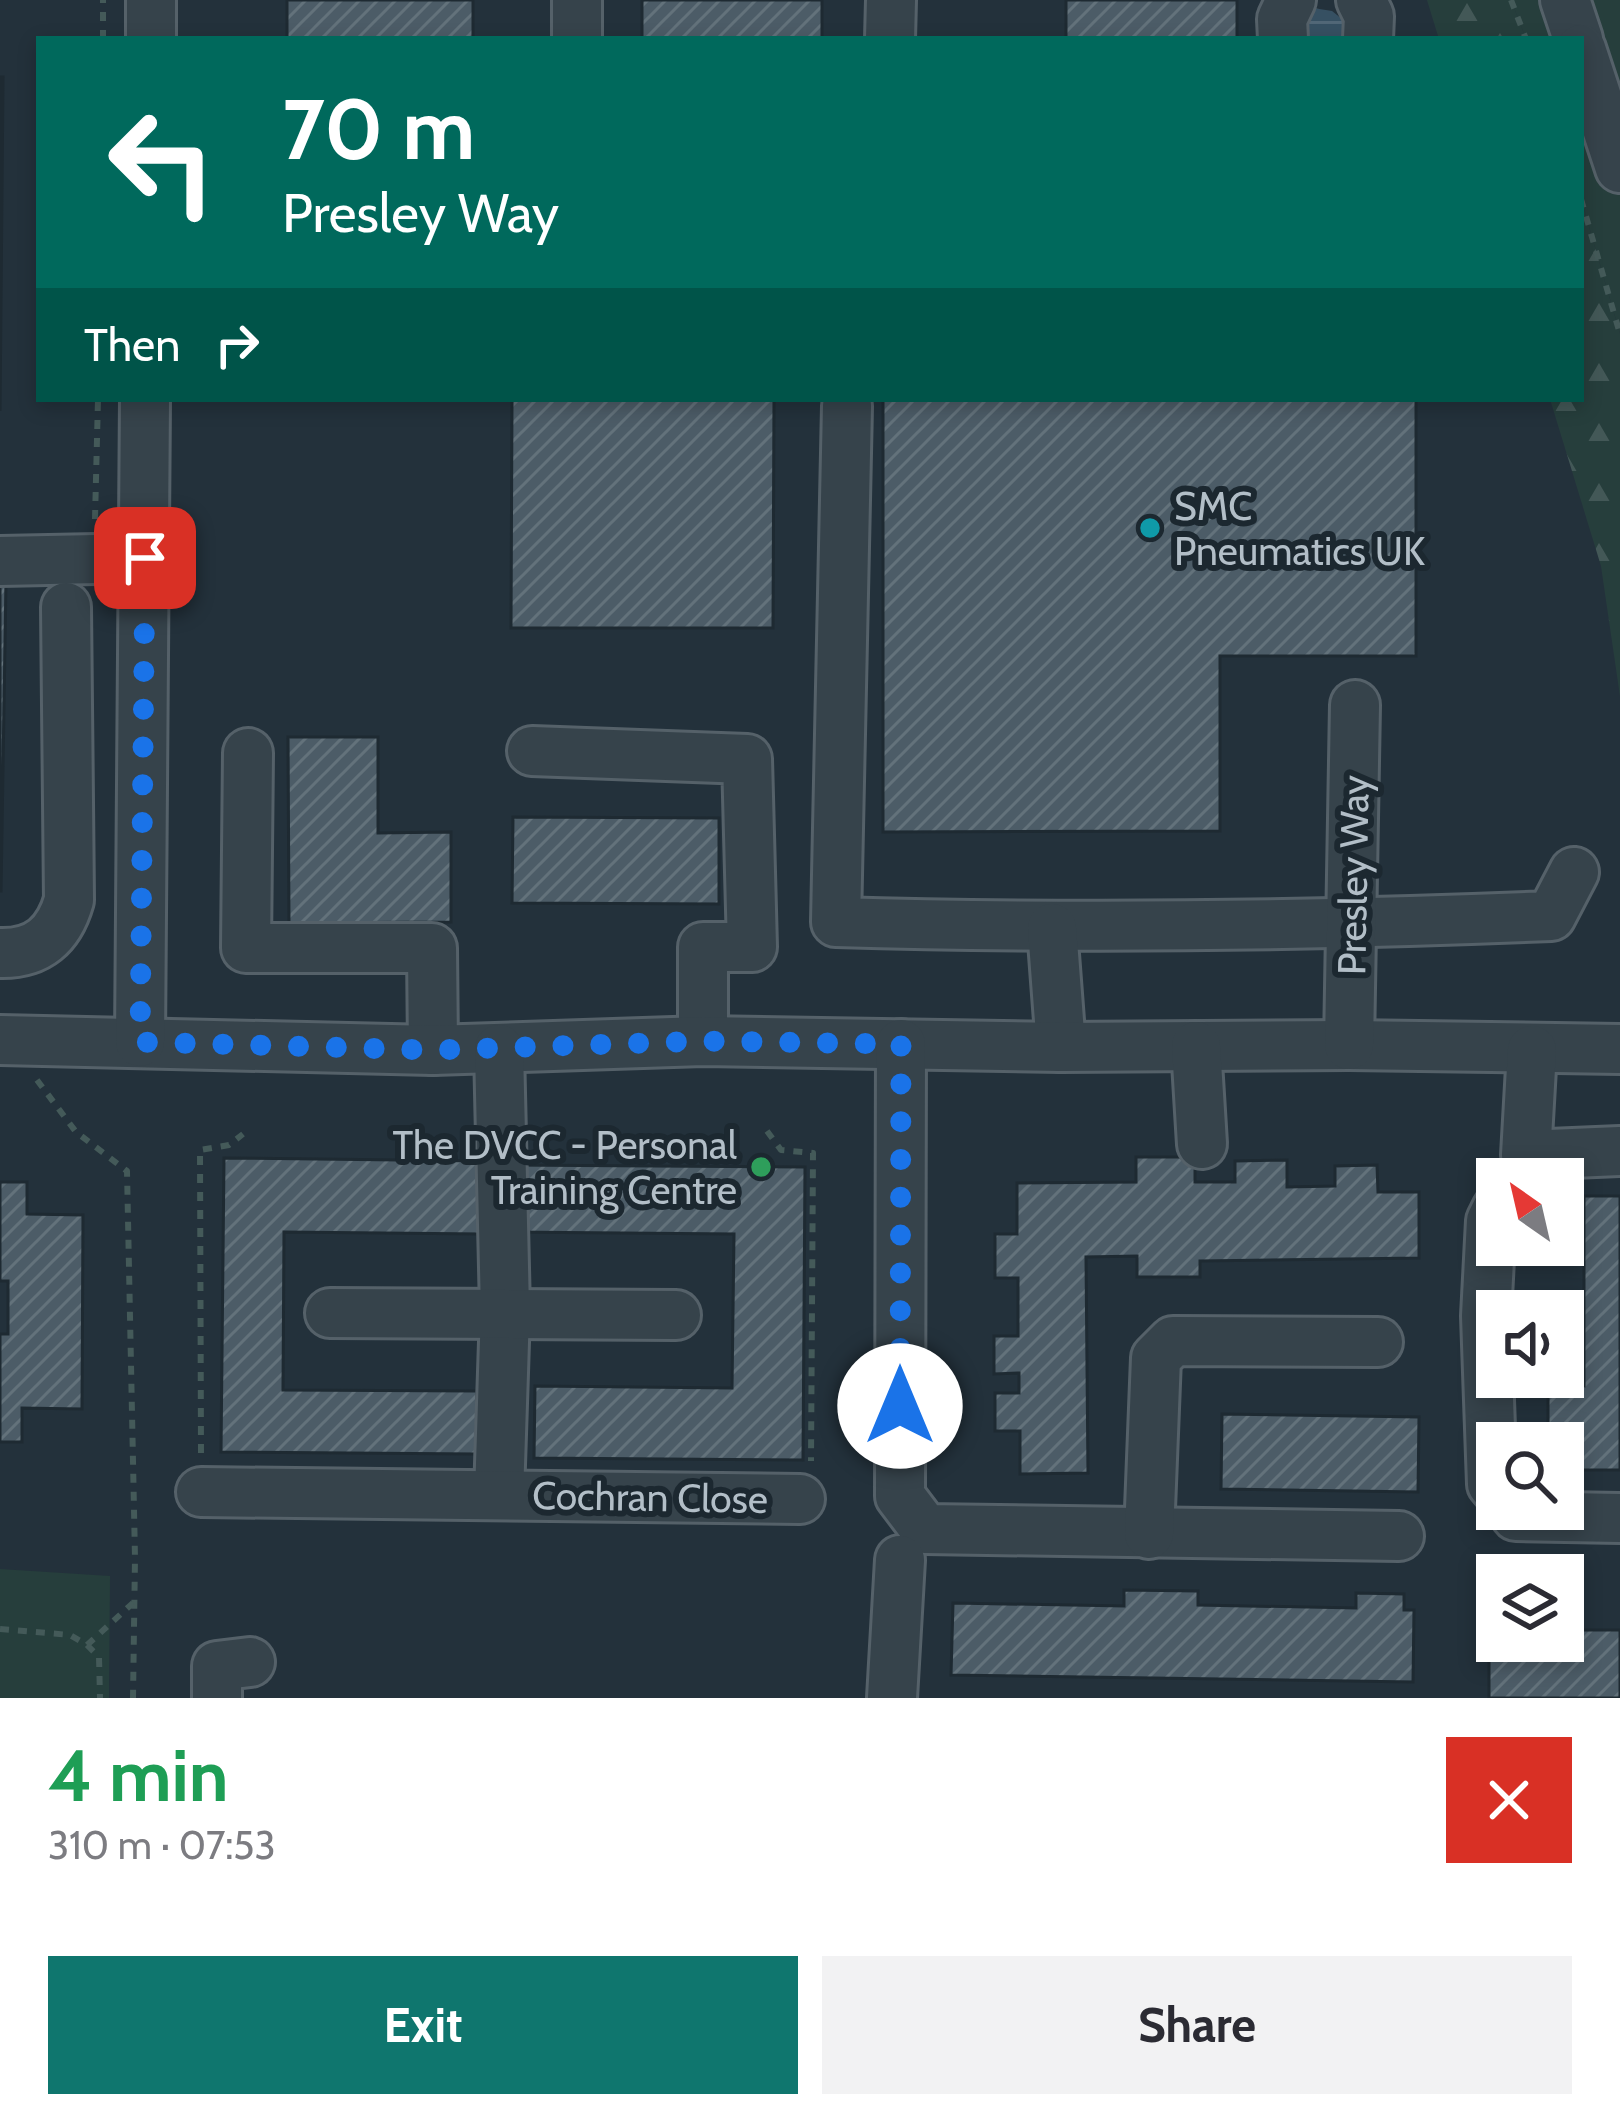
<!DOCTYPE html>
<html lang="en">
<head>
<meta charset="utf-8">
<style>
	:root { --surface:#fff; --page:#f2f2f3; --text:#2b2b33; --muted:#7c7c81; --accent:#0f766e }
	body { margin:0; font-family:Cabin,sans-serif; background:var(--page); color:var(--text); height:100vh; display:flex; flex-direction:column; font-size:45px; white-space:nowrap }
	* { box-sizing:border-box; margin:0 }
	p { font-size:39px; color:var(--muted) }
	.icon { flex:none; width:66px; height:66px; fill:none; stroke:currentColor; stroke-width:2; stroke-linecap:round; stroke-linejoin:round }
	.map { position:relative; height:1698px; overflow:hidden }
	.sheet { display:flex; flex-direction:column; background:var(--surface); flex:1 }
	.sheet>* { flex:none }
	.top-card { position:absolute; left:36px; top:36px; width:1548px; height:366px; border-radius:0px; box-shadow:0 6px 18px #0003; background:#00695c; color:#fff; overflow:hidden }
	.needle { width:78px; rotate:326deg }
	.buttons { position:absolute; left:1476px; top:1158px; display:grid; gap:24px }
	.buttons a { display:grid; place-items:center; width:108px; height:108px; border-radius:0px; background:var(--surface); box-shadow:0 6px 18px #0003; font-size:60px }
	.pin { position:absolute; display:grid; place-items:center; width:102px; height:102px; color:#fff; margin:-51px; border-radius:24px; box-shadow:0 6px 18px #0006 }
	.me { position:absolute; width:132px; margin:-66px; rotate:0deg; stroke-linejoin:round; filter:drop-shadow(0 0 9px #0008) }
	.turn { display:flex; align-items:center; gap:42px; height:252px; padding:0 48px; font-size:54px }
	.turn .icon { width:156px; height:156px; stroke-width:2.5 }
	.turn b { display:block; font-size:84px; line-height:102px }
	.then { display:flex; align-items:center; height:114px; padding:0 48px; background:#0003; gap:24px; font-size:45px }
	.round { display:grid; place-items:center; flex:none; width:126px; height:126px; border-radius:0px; background:var(--page) }
	.overview { display:flex; align-items:center; justify-content:space-between; height:204px; padding:0 48px }
	h1 { font-size:72px; font-weight:700; line-height:90px; color:#1e9e55 }
	.button { display:flex; gap:24px; margin-top:auto; padding:24px 48px }
	.button a { flex:1; height:138px; border-radius:0px; background:var(--accent); color:#fff; font-size:48px; font-weight:700; line-height:138px; text-align:center }
	.button a+a { background:var(--page); color:var(--text) }
	.map>svg:first-child { display:block }
	.green { fill:#263e3c }
	.forest { fill:url(#forest-firs) }
	.water { fill:url(#water-rules) }
	.building { fill:url(#building-hatch); stroke:#1e2a32; stroke-width:3 }
	.lines { fill:none; stroke-linecap:round; stroke-linejoin:round }
	.minor-casing { stroke:#556169; stroke-width:54 }
	.path { stroke:#445a59; stroke-width:6; stroke-dasharray:9 9; stroke-linecap:butt }
	.minor { stroke:#36434b; stroke-width:48 }
	.route { stroke:#1a73e8; stroke-width:21; stroke-dasharray:0 37.8 }
	.culture-dot { fill:#0f9aa8; stroke:#1c2830; stroke-width:4.5 }
	.leisure-dot { fill:#2e9e5b; stroke:#1c2830; stroke-width:4.5 }
	.labels { text-anchor:middle; stroke-width:12; stroke-linejoin:round; paint-order:stroke }
	.poi-label { font-size:39px; fill:#b2bec7; stroke:#1c2830; text-anchor:start }
	.street-label { font-size:39px; fill:#b2bec7; stroke:#1c2830 }
</style>
</head>
<body>
<div class="map">
<svg width="1620" height="1698" viewBox="0 0 1620 1698">
	<defs>
		<pattern id="forest-firs" width="22" height="20" patternUnits="userSpaceOnUse" patternTransform="scale(3)"><rect width="22" height="20" fill="#263e3c"/><path d="M5 1l3.5 6h-7zM16 11l3.5 6h-7z" fill="#435857"/></pattern>
		<pattern id="water-rules" width="6" height="5" patternUnits="userSpaceOnUse" patternTransform="scale(3)"><rect width="6" height="5" fill="#365062"/><path d="M0 2.5h6" fill="none" stroke="#516777"/></pattern>
		<pattern id="building-hatch" width="6" height="6" patternUnits="userSpaceOnUse" patternTransform="scale(3)"><rect width="6" height="6" fill="#4c5c67"/><path d="M-1 1l2-2M0 6l6-6M5 7l2-2" fill="none" stroke="#63727b"/></pattern>
	</defs>
	<rect width="100%" height="100%" fill="#23313b"/>
	<!-- green -->
	<g class="green">
		<polygon points="1511,0 1565,0 1578,39 1526,39"/>
		<polygon points="1586,0 1620,0 1620,102"/>
		<polygon points="1581,49 1620,168 1620,334 1581,199"/>
		<polygon points="0,1569 110,1576 109,1698 0,1698"/>
	</g>
	<!-- forest -->
	<g class="forest">
		<polygon points="1427,0 1511,0 1526,39 1439,39"/>
		<polygon points="1581,199 1620,334 1620,696 1601,566 1550,399 1581,399"/>
	</g>
	<!-- water -->
	<polygon class="water" points="1313,8 1332,11 1347,23 1345,39 1304,39 1301,26"/>
	<!-- building -->
	<g class="building">
		<rect x="287" y="0" width="186" height="39"/>
		<rect x="642" y="0" width="180" height="39"/>
		<rect x="1066" y="0" width="171" height="39"/>
		<polygon points="0,77 3,77 0,411"/>
		<polygon points="512,399 774,399 773,628 511,628"/>
		<polygon points="883,399 1416,399 1416,656 1220,656 1220,831 883,832"/>
		<polygon points="0,580 6,580 1,891 0,891"/>
		<polygon points="288,737 378,737 378,833 451,832 451,922 289,923"/>
		<polygon points="513,817 719,818 719,904 512,903"/>
		<polygon points="1136,1157 1195,1157 1195,1182 1235,1182 1235,1161 1287,1160 1287,1187 1335,1186 1335,1166 1377,1165 1378,1192 1419,1192 1419,1258 1200,1261 1200,1277 1137,1277 1137,1256 1086,1257 1088,1473 1020,1474 1020,1431 995,1431 995,1393 1019,1393 1019,1373 994,1374 994,1336 1018,1336 1018,1278 995,1278 995,1234 1017,1234 1017,1183 1136,1182"/>
		<polygon points="224,1158 483,1161 482,1234 284,1232 283,1390 477,1391 476,1454 221,1452"/>
		<polygon points="505,1165 805,1167 803,1460 534,1458 535,1386 732,1388 734,1234 505,1232"/>
		<polygon points="0,1182 27,1182 27,1214 83,1215 82,1409 22,1408 22,1442 0,1442 0,1334 8,1334 8,1281 0,1281"/>
		<polygon points="1584,1196 1620,1196 1620,1470 1563,1470 1563,1443 1548,1443 1548,1386 1584,1386"/>
		<polygon points="1222,1414 1419,1417 1418,1492 1221,1489"/>
		<polygon points="1124,1590 1198,1591 1198,1605 1356,1608 1356,1593 1404,1594 1404,1610 1414,1610 1413,1682 951,1675 953,1603 1124,1606"/>
		<polygon points="1497,1630 1497,1641 1563,1641 1563,1630 1620,1630 1620,1698 1489,1698 1489,1631"/>
	</g>
	<g class="lines">
		<!-- minor casing -->
		<g class="minor-casing">
			<g id="minor">
				<polyline points="577,0 577,39"/>
				<polyline points="1361,0 1369,16 1368,39"/>
				<polyline points="1565,0 1578,39"/>
				<polyline points="151,39 151,0"/>
				<polyline points="890,39 891,0"/>
				<polyline points="1283,39 1282,19 1291,0"/>
				<polyline points="1581,49 1620,168"/>
				<path d="M 847,406 L 836,922 C 1075,929 1312,926 1551,916 L 1574,872"/>
				<polyline points="0,561 145,558"/>
				<polyline points="532,751 747,759 752,947 703,947 703,1041"/>
				<polyline points="248,753 246,948 432,948 433,1050"/>
				<polyline points="1052,928 1061,1047"/>
				<path d="M 0,953 C 38,954 59,935 69,900 L 66,607"/>
				<polyline points="0,1040 433,1050 703,1041 1061,1047 1349,1045 1620,1049"/>
				<polyline points="140,1042 145,399"/>
				<polyline points="901,1044 900,1496 925,1529 1399,1536"/>
				<polyline points="1349,1045 1355,705"/>
				<polyline points="1196,1046 1202,1144"/>
				<polyline points="499,1049 505,1311 499,1495"/>
				<polyline points="1532,1050 1526,1155 1620,1151"/>
				<polyline points="1497,1209 1491,1221 1486,1316 1492,1484 1497,1490"/>
				<polyline points="330,1313 676,1315"/>
				<polyline points="201,1492 800,1499"/>
				<polyline points="1511,1509 1516,1516 1620,1518"/>
				<polyline points="1149,1534 1156,1358 1173,1341 1378,1342"/>
				<polyline points="217,1698 217,1666 250,1662"/>
				<polyline points="892,1698 900,1560"/>
			</g>
		</g>
		<!-- path -->
		<g class="path">
			<polyline points="1511,0 1526,39"/>
			<polyline points="103,39 103,0"/>
			<polyline points="1581,199 1620,334"/>
			<polyline points="95,519 98,399"/>
			<polyline points="37,1080 76,1132 127,1171 135,1558 133,1698"/>
			<polyline points="767,1131 781,1150 813,1153 811,1461"/>
			<polyline points="201,1453 200,1150 229,1145 243,1134"/>
			<polyline points="0,1629 70,1635 87,1645 133,1603"/>
			<polyline points="87,1645 99,1657 100,1698"/>
		</g>
		<!-- minor -->
		<use href="#minor" class="minor"/>
	</g>
	<g class="lines">
		<!-- route -->
		<polyline class="route" points="145,558 140,1042 433,1050 704,1041 901,1044 900,1406"/>
	</g>
	<!-- markers -->
	<circle class="culture-dot" cx="1150" cy="528" r="12"/>
	<circle class="leisure-dot" cx="761" cy="1167" r="12"/>
	<g class="labels">
		<!-- poi labels -->
		<g class="poi-label">
			<text x="1174" y="520">SMC<tspan x="1174" dy="45">Pneumatics UK</tspan></text>
			<text x="737" y="1159" text-anchor="end">The DVCC - Personal<tspan x="737" dy="45">Training Centre</tspan></text>
		</g>
		<!-- street labels -->
		<g class="street-label">
			<text transform="translate(1353 875) rotate(-89)" y="14">Presley Way</text>
			<text transform="translate(650 1497) rotate(1)" y="14">Cochran Close</text>
		</g>
	</g>
</svg>
<div class="buttons">
<a><svg class="needle" viewBox="-14 -14 28 28"><path d="M0-13l5 13h-10z" fill="#e53935"/><path d="M0 13l5-13h-10z" fill="#7c7c81"/></svg></a>
<a><svg class="icon" aria-label="sound" viewBox="0 0 24 24"><path d="M4 9h4l5-4v14l-5-4H4zM17 9q2 3 0 6"/></svg></a>
<a><svg class="icon" aria-label="search" viewBox="0 0 24 24"><circle cx="10" cy="10" r="6"/><path d="M15 15l6 6"/></svg></a>
<a><svg class="icon" aria-label="layers" viewBox="0 0 24 24"><path d="M12 4l9 5-9 5-9-5zM3 14l9 5 9-5"/></svg></a>
</div>
<div class="pin" style="left:145px;top:558px;background:#d93025"><svg class="icon" aria-label="arrive" viewBox="0 0 24 24"><path d="M6 21V4h12l-3 4 3 4H6"/></svg></div>
<svg class="me" style="left:900px;top:1406px" viewBox="-20 -20 40 40"><circle r="19" fill="#fff"/><path d="M0-13L10 11 0 6-10 11z" fill="#1a73e8"/></svg>
<div class="top-card">
<div class="turn"><svg class="icon" aria-label="left" viewBox="0 0 24 24"><path d="M17 20v-9H6M10 6l-5 5 5 5"/></svg><div><b>70 m</b>Presley Way</div></div>
<div class="then">Then<svg class="icon" aria-label="right" viewBox="0 0 24 24"><path d="M7 20v-9h11M14 6l5 5-5 5"/></svg></div>
</div>
</div>
<section class="sheet">
<div class="overview"><div><h1>4 min</h1><p>310 m · 07:53</p></div><a class="round" style="background:#d93025;color:#fff"><svg class="icon" aria-label="close" viewBox="0 0 24 24"><path d="M6 6l12 12M18 6L6 18"/></svg></a></div>
<div class="button"><a>Exit</a><a>Share</a></div>
</section>
</body>
</html>
